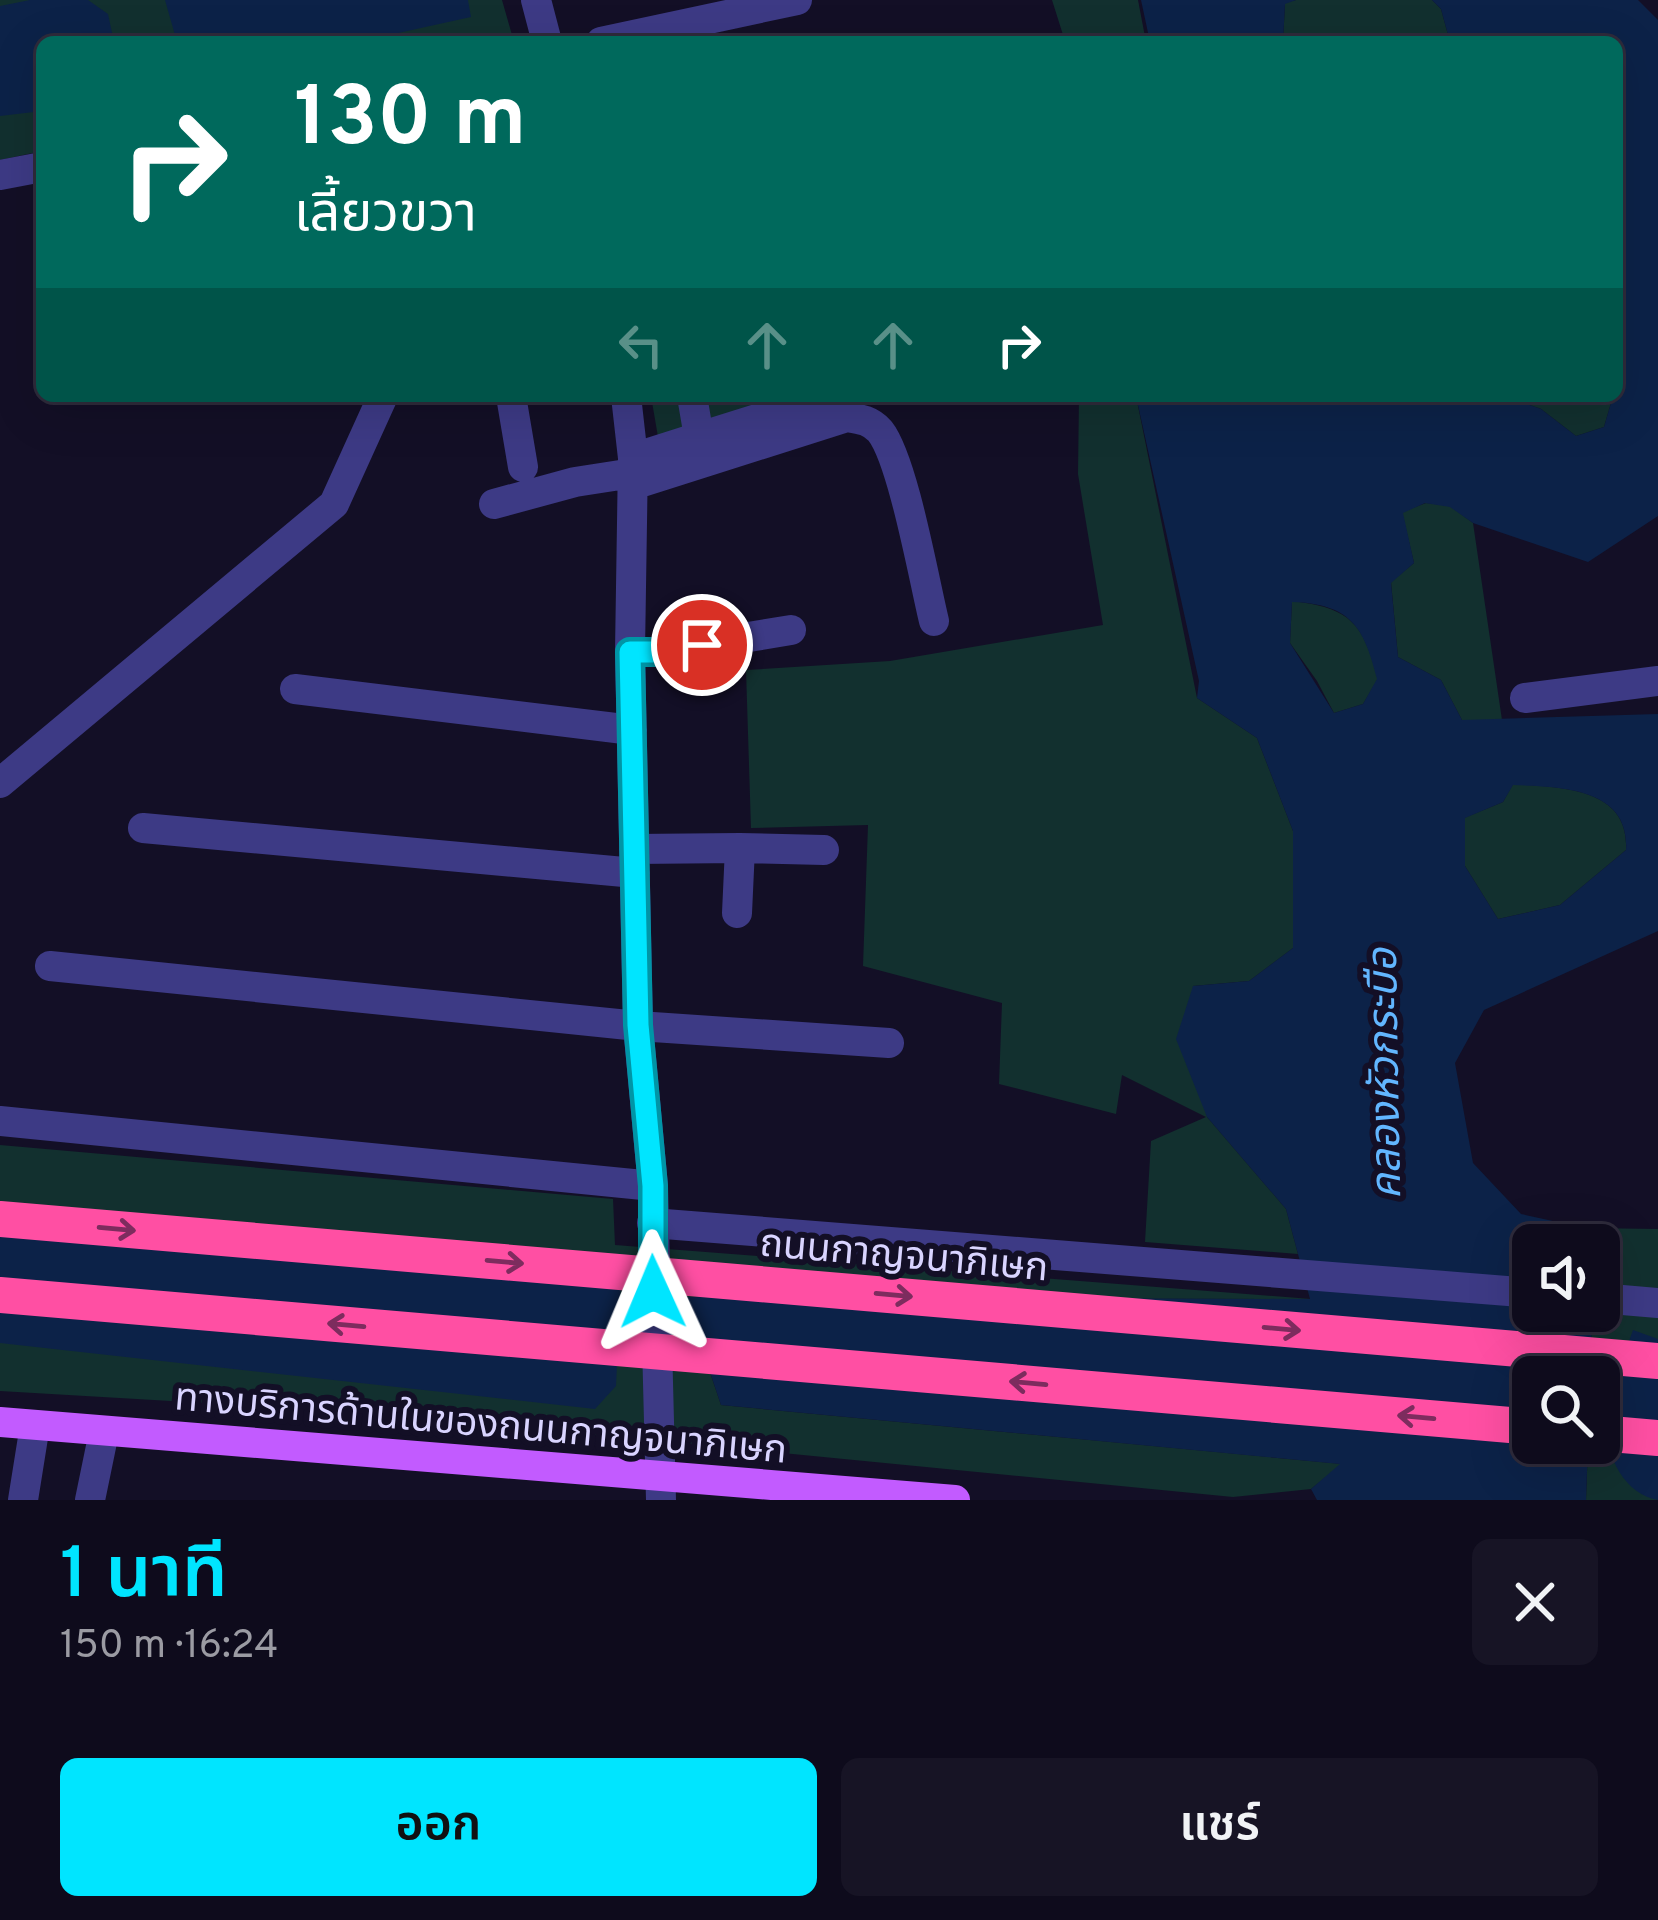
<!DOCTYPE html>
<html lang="th">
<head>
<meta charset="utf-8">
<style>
  :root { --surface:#0e0b1c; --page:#171425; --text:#f1f3f6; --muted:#9b9ba3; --line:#2e2b3b; --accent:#00e5ff }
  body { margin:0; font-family:Overpass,"Noto Sans Thai",sans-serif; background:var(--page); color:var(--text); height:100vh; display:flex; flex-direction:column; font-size:45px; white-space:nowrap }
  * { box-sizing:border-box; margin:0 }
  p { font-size:39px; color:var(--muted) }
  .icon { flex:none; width:66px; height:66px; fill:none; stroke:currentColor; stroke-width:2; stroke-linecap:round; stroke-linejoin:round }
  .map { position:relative; height:1500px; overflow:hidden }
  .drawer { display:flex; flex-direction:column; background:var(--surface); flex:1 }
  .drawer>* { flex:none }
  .hud { position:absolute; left:36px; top:36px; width:1587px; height:366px; border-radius:18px; box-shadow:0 12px 48px #0002,0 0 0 3px var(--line); background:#00695c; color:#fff; overflow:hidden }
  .fabs { position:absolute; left:1512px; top:1224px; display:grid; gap:24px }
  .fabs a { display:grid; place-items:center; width:108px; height:108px; border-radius:18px; background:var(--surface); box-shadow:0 12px 48px #0002,0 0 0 3px var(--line); font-size:60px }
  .pin { position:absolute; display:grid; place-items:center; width:102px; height:102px; color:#fff; margin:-51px; border:6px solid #fff; border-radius:50%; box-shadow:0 3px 12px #0007 }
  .me { position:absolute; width:132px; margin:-66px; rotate:359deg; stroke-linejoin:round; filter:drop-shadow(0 0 9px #0008) }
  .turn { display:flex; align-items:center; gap:42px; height:252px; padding:0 60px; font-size:54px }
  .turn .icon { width:156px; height:156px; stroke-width:2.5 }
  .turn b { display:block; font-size:84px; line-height:102px }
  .lanes { display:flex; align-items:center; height:114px; padding:0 60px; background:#0003; justify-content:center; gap:60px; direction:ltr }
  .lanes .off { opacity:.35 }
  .round { display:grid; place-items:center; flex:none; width:126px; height:126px; border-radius:18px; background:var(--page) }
  .headline { display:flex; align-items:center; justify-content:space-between; height:204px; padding:0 60px }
  h1 { font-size:72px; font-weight:600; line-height:90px; color:var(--accent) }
  .action { display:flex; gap:24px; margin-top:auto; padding:24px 60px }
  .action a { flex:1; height:138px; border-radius:18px; background:var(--accent); color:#111; font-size:48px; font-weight:600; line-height:138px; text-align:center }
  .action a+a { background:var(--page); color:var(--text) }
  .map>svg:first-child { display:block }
</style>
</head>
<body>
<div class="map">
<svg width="1658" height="1500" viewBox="0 0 1658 1500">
  <rect width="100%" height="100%" fill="#130f26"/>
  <!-- green -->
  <path fill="#12302f" d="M0 0H502L514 42H42V151L0 160Z
    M1052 0H1138L1146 42H1058L1064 38Z
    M1296 0H1432L1441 9 1450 42H1283L1285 3Z
    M651 396H884L663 466Z
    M1079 396H1136L1197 698 1257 738 1293 831V948L1249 981 1193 986 1207 1117 1286 1209 1298 1254 1145 1242 1151 1141 1206 1117 1122 1075 1116 1114 999 1084 1002 1003 863 966 868 825 751 828 746 670 890 661 1103 625 1078 474Z
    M1504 396H1613L1604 427 1576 436 1541 409Z
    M1426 503 1450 506 1473 523 1502 720H1462L1441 680 1398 657 1391 582 1414 563 1402 512Z
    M1292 601C1351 608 1363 623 1378 679L1363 704 1334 713 1317 681 1290 643Z
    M1513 784C1559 787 1630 787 1626 850L1560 905 1498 919 1465 866 1464 818 1503 802Z
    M0 1145 613 1199 615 1245 1311 1299 685 1298 721 1405 1342 1464 1311 1489 1233 1497 361 1412 0 1391Z
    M1585 1228 1658 1229V1500H1586L1588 1443H1599V1377H1590L1592 1311H1599V1245H1589Z"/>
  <!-- water -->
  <path fill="#0c2248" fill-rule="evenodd" d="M30 0H88L108 14 114 42H42V111L0 116V6Z
    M165 0H468L471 17 380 37 378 42H177Z
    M1141 0H1296L1285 4 1283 42H1150Z
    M1432 0H1638L1658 20V516L1588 562 1473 523 1450 507 1425 503 1403 513 1414 563 1391 583 1398 657 1441 680 1462 720 1658 714V931L1484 1010 1455 1063 1473 1163 1521 1214 1585 1228 1589 1245H1533V1311H1592L1590 1377H1533V1443H1588L1586 1500H1317L1311 1489 1340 1464 721 1405 685 1297 1310 1299 1286 1209 1207 1117 1176 1039 1193 986 1249 981 1293 948V831L1257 738 1197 698 1199 681 1136 396H1504L1541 409 1576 436 1604 427 1613 396H1617V42H1450L1441 9ZM1292 602C1350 604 1364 626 1377 679L1363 704 1334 713 1290 643ZM1513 785C1559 787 1630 787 1626 850L1560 905 1498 919 1465 866V818L1503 802Z
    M0 1206 622 1259 616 1386 595 1409 0 1343Z
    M1633 1330 1658 1339V1500C1621 1494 1601 1447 1607 1411 1611 1384 1624 1356 1633 1330Z"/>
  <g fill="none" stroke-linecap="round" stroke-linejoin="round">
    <!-- minor -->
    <path stroke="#3d3a85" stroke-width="30" d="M536 0 547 42
      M601 42 797 0
      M0 175 42 167
      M511 396 523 467
      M626 396 633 458 630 652 638 1026 653 1186 661 1500
      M699 437 831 396
      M633 458 699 437 692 396
      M633 485 847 417C860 419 870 420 880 431 903 460 924 580 934 621
      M494 504 575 482 633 473
      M630 652H657L791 630
      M295 689 632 730
      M1525 698 1658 681
      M0 783 334 504 383 396
      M143 828 635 873
      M740 848 824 850
      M634 849 740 848 737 913
      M50 966 638 1026 889 1043
      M0 1121 653 1186
      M652 1223 1533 1293
      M1599 1298 1658 1303
      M23 1500 35 1425
      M90 1500 104 1432"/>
    <!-- major -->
    <path stroke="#c25bff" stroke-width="30" d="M0 1422 955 1500"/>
    <!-- highway -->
    <path stroke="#ff4fa3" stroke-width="36" d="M1599 1433 1658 1438"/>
    <!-- highway-bridge -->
    <path stroke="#ff4fa3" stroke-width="36" d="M0 1219 1658 1361
      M0 1295 1533 1427"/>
  </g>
  <!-- one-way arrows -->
  <defs><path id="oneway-shaft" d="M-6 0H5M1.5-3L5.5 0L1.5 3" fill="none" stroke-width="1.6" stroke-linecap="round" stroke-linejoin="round" transform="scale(3)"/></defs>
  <g stroke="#7d2c5e">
    <use href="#oneway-shaft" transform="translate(117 1229) rotate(5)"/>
    <use href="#oneway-shaft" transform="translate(505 1262) rotate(5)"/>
    <use href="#oneway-shaft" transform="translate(894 1295) rotate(5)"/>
    <use href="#oneway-shaft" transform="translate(346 1325) rotate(-175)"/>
    <use href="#oneway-shaft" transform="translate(1282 1329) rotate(5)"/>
    <use href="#oneway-shaft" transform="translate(1028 1383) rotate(-175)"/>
    <use href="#oneway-shaft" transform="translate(1416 1417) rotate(-175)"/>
  </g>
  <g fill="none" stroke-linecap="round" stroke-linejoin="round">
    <defs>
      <path id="route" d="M653 1292V1186L638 1025 630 652H657L702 645"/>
    </defs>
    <!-- route casing -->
    <use href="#route" stroke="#0095a6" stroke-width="30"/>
    <!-- route -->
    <use href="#route" stroke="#00e5ff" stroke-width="21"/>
  </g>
  <g text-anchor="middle" stroke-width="12" stroke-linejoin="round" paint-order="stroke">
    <!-- street labels -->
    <g font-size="39" fill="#d9d4ff" stroke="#130f26">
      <text transform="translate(904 1254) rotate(5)" y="14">ถนนกาญจนาภิเษก</text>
      <text transform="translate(481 1422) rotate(5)" y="14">ทางบริการด้านในของถนนกาญจนาภิเษก</text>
    </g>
    <!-- water labels -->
    <g font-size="42" font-style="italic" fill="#62b6ff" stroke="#130f26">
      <text transform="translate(1383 1074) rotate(-91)" y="15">คลองหัวกระบือ</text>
    </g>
  </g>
</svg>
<div class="fabs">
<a><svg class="icon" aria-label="sound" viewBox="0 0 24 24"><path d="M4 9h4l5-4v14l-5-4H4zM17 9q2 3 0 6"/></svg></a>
<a><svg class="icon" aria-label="search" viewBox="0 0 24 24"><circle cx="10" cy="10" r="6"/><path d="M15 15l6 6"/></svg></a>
</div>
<div class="pin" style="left:702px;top:645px;background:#d93025"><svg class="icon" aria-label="arrive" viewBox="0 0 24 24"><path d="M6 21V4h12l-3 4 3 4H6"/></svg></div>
<svg class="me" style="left:653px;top:1292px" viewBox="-20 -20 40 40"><path d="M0-17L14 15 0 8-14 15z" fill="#00e5ff" stroke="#fff" stroke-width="4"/></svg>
<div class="hud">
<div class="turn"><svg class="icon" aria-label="right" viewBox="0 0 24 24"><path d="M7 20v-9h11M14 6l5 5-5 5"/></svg><div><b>130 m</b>เลี้ยวขวา</div></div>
<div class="lanes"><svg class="icon off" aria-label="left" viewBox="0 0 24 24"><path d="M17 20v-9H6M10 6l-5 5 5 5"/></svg><svg class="icon off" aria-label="ahead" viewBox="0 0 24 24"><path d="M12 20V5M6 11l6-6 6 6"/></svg><svg class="icon off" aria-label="ahead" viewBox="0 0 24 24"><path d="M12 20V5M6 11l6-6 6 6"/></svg><svg class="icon" aria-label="right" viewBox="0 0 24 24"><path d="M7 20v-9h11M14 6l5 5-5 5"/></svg></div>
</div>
</div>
<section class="drawer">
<div class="headline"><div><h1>1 นาที</h1><p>150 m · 16:24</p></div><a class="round"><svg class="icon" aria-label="close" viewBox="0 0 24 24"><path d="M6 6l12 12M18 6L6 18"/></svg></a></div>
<div class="action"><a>ออก</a><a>แชร์</a></div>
</section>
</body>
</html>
